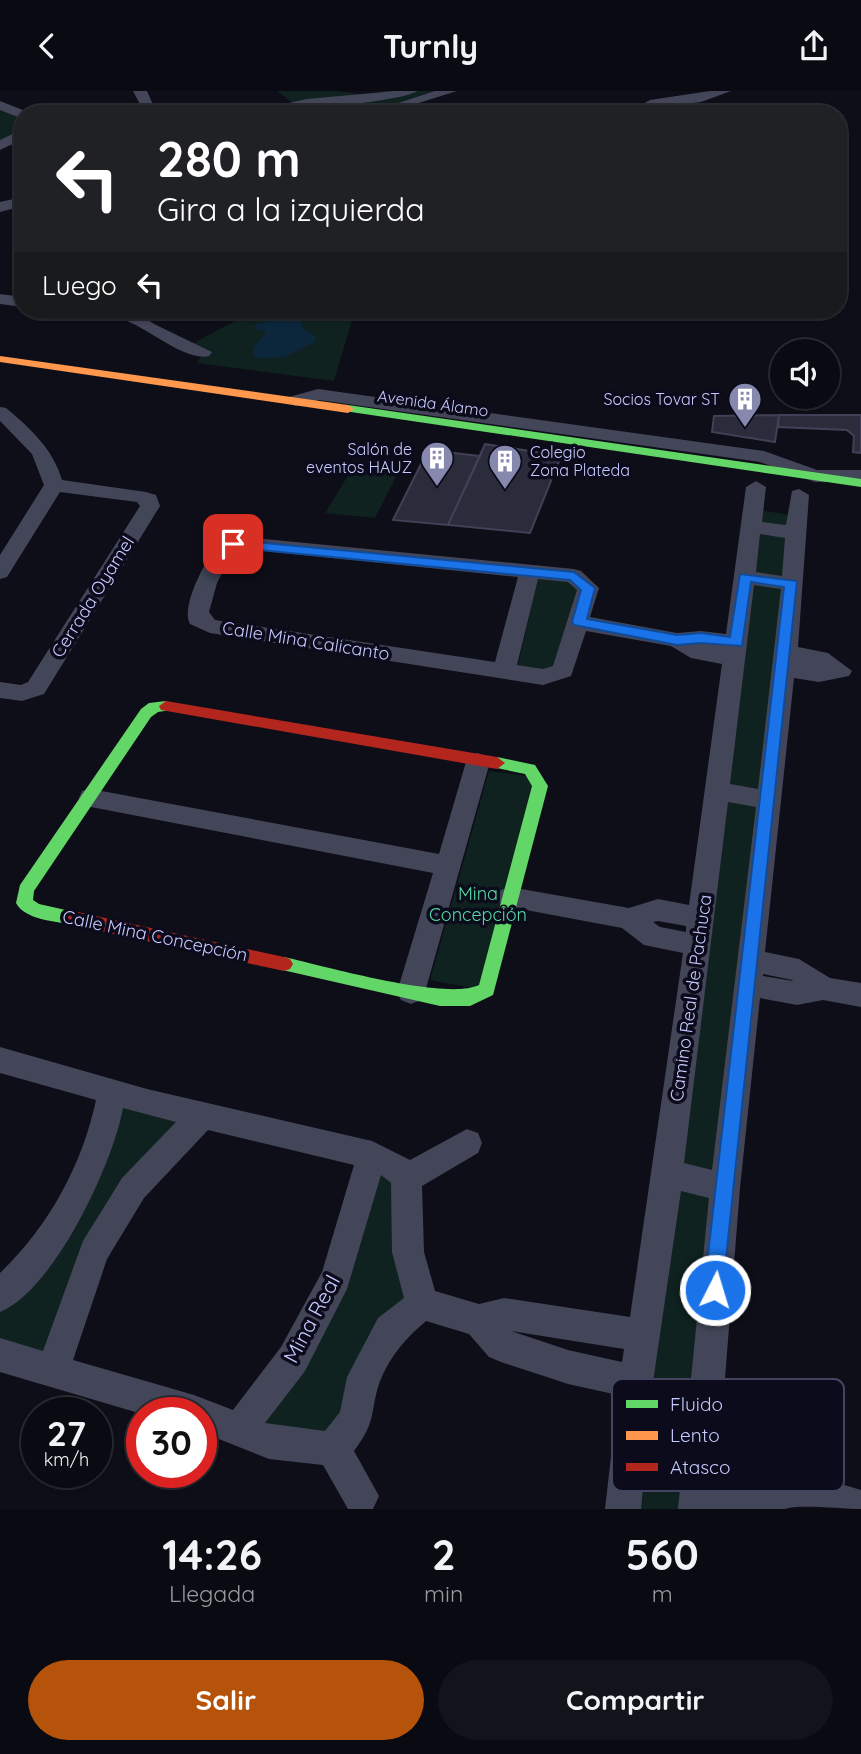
<!DOCTYPE html>
<html lang="es">
<head>
<meta charset="utf-8">
<style>
  :root { --surface:#0a0a12; --page:#13131b; --text:#f1f3f6; --muted:#999a9f; --line:#2a2b32; --accent:#b45309 }
  body { margin:0; font-family:Quicksand,sans-serif; background:var(--page); color:var(--text); height:100vh; display:flex; flex-direction:column; font-size:26px; white-space:nowrap }
  * { box-sizing:border-box; margin:0 }
  p { font-size:23px; color:var(--muted) }
  .icon { flex:none; width:38px; height:38px; fill:none; stroke:currentColor; stroke-width:2; stroke-linecap:round; stroke-linejoin:round }
  .map { position:relative; height:1418px; overflow:hidden }
  .drawer { display:flex; flex-direction:column; background:var(--surface); flex:1 }
  .drawer>* { flex:none }
  .top-card { position:absolute; left:14px; top:14px; width:833px; height:214px; border-radius:28px; box-shadow:0 2px 5px #0004,0 0 0 2px var(--line); background:#202124; color:#fff; overflow:hidden }
  .tools { position:absolute; left:770px; top:248px; display:grid; gap:14px }
  .tools a { display:grid; place-items:center; width:70px; height:70px; border-radius:50%; background:var(--surface); box-shadow:0 2px 5px #0004,0 0 0 2px var(--line); font-size:35px }
  .speed { position:absolute; left:21px; top:1306px; display:flex; gap:14px; font-size:35px; font-weight:700; text-align:center }
  .speed>* { display:grid; place-content:center; width:91px; height:91px; border-radius:50%; background:var(--surface); box-shadow:0 2px 5px #0004,0 0 0 2px var(--line); line-height:1 }
  .speed small { font-size:18px; font-weight:400 }
  .speed .limit { border:10px solid #d22; background:#fff; color:#111 }
  .pin { position:absolute; display:grid; place-items:center; width:60px; height:60px; color:#fff; margin:-30px; border-radius:14px; box-shadow:0 4px 10px #0006 }
  .me { position:absolute; width:77px; margin:-38px; rotate:5deg; stroke-linejoin:round; filter:drop-shadow(0 0 5px #0008) }
  .turn { display:flex; align-items:center; gap:24px; height:147px; padding:0 28px; font-size:32px }
  .turn .icon { width:91px; height:91px; stroke-width:2.5 }
  .turn b { display:block; font-size:49px; line-height:60px }
  .then { display:flex; align-items:center; height:66px; padding:0 28px; background:#0003; gap:14px; font-size:26px }
  .eta { display:flex; justify-content:space-evenly; align-items:center; height:119px; text-align:center }
  .eta b { font-size:42px; font-weight:700; line-height:49px }
  .button { display:flex; gap:14px; margin-top:auto; padding:14px 28px }
  .button a { flex:1; height:80px; border-radius:42px; background:var(--accent); color:#fff; font-size:28px; font-weight:700; line-height:80px; text-align:center }
  .button a+a { background:var(--page); color:var(--text) }
  header { display:flex; justify-content:space-between; align-items:center; height:91px; padding:0 28px; background:var(--surface); font-size:32px; font-weight:700 }
  .map>svg:first-child { display:block }
</style>
</head>
<body>
<header><svg class="icon" aria-label="back" viewBox="0 0 24 24"><path d="M15 5l-7 7 7 7"/></svg>Turnly<svg class="icon" aria-label="share" viewBox="0 0 24 24"><path d="M12 15V3M7 8l5-5 5 5M5 13v7h14v-7"/></svg></header>
<div class="map">
<svg width="861" height="1418" viewBox="0 0 861 1418">
  <rect width="100%" height="100%" fill="#0e0e18"/>
  <!-- green -->
  <path fill="#0f221f" d="M277 0H337L377 5 382 0H450L391 16 330 23H247L294 13Z
    M0 14 23 24V59L6 53 0 55Z
    M256 219H355L334 290 197 272 203 261 188 255Z
    M354 375 398 382 375 427 325 422Z
    M753 418 797 425 696 1418H623Z
    M538 486 581 492 559 581 518 574Z
    M489 680 534 686 478 898 430 889Z
    M112 1001 204 1022 133 1097 53 1279 0 1264V1205L65 1126Z
    M374 1068 390 1075 415 1207 333 1358 239 1339 293 1268Z"/>
  <!-- water -->
  <path fill="#0c273b" d="M284 221 299 224 303 237 316 246 315 251 285 266 257 267 253 265V256L267 241 256 238 254 234 270 230Z"/>
  <!-- building -->
  <path fill="#2b2c3b" stroke="#414056" stroke-width="2" d="M779 324H861V362L853 361 854 345 847 339 778 336Z
    M779 324 775 351 712 341 714 325Z
    M485 353 561 365 530 442 448 434Z
    M428 359 480 365 448 434 393 429Z"/>
  <g fill="none" stroke-linecap="round" stroke-linejoin="round">
    <!-- street -->
    <path fill="#434659" fill-rule="evenodd" d="M133 0H147L157 23H145Z
      M395 0H417C404 11 265 23 240 23L307 8Z
      M435 0H457L393 20 386 16Z
      M710 0H731L701 11 650 17 643 13 650 9Z
      M0 10 28 21 29 23H23V28L0 19Z
      M23 38V48L0 59V49Z
      M23 106V115L0 121V111Z
      M0 203 23 206V216L0 213Z
      M72 219H133L154 233 212 261 209 265C185 271 147 236 124 229 109 225 81 231 72 219Z
      M318 298 764 360 817 379H861V391H815L760 371 319 309 295 315 286 310 289 306Z
      M0 316 6 317C30 337 53 358 62 389L146 401 156 404 160 415 44 603 22 610 0 607V591L21 594 28 591 140 415 137 411 60 401 7 486 0 488V464L44 394 32 363 0 330Z
      M756 390 766 396 762 431 786 434 792 400 799 398 809 404 798 556 828 562 852 580 849 585 819 591 794 587 765 861 799 868 830 887 861 892V916L823 909 797 914 760 907 740 1097 721 1338 776 1356 804 1382 861 1399V1418C843 1418 798 1413 785 1418H678L709 1107 681 1100 653 1291 641 1418H605L618 1304 568 1293 501 1271 489 1266 469 1243 426 1230C406 1247 390 1265 380 1290 369 1322 378 1328 354 1360L379 1405 373 1418H348L323 1374 269 1368 201 1341V1321L142 1323 0 1281V1247L43 1260 83 1150 122 1087 176 1031 123 1017C113 1073 54 1199 0 1221V1182C48 1136 82 1075 96 1009L0 982V956L147 998 372 1050 410 1069 467 1038 478 1042 482 1052 478 1062 422 1095 424 1161 435 1200 479 1213 504 1207 630 1226 683 862 644 854 622 837 510 816 501 813 497 806 501 799 510 796 629 817 658 808 689 814 722 573 691 567 671 555 586 540 571 585 543 594 210 542 190 533C180 516 206 469 217 454L245 446 574 478 581 480 599 497 590 526 677 542 701 540 726 543 746 396ZM760 443 785 447 782 485 756 481ZM245 458 518 486 495 571 215 529 209 521 217 492 231 464ZM538 488 568 491 577 499 553 575 543 578 517 574ZM754 494 781 498 758 698 730 693ZM728 711 756 716 712 1079 684 1072ZM658 830 686 835V841L660 836 653 831ZM763 883 792 889 793 890 763 885ZM208 1039 354 1074 322 1181 281 1256 233 1319 194 1304 73 1269 107 1168 144 1107ZM381 1084 391 1092 392 1161 404 1207 378 1227 347 1286 340 1321 325 1340 265 1332 305 1280 347 1198ZM511 1240 624 1258 622 1271 568 1259ZM718 1372 754 1383 762 1390 757 1392 717 1382Z
      M478 662 486 665 490 671 425 901 421 909 411 913 401 909 397 901 433 782 91 716 82 714 79 707 82 700 91 698 439 763 466 671 470 665Z"/>
    <!-- fast -->
    <path fill="#63d668" fill-rule="evenodd" d="M348 314 861 388V396L344 320 342 318Z
      M166 610 173 615 171 619 158 621 151 626 34 800 33 809 39 813 79 822 81 827 79 832 73 834C55 830 25 829 16 812L20 794 141 618 149 612Z
      M497 666 535 674 548 695 493 904 470 915H440L278 878 275 873 278 868 284 866C325 875 446 910 479 894L532 695 525 683 492 676 489 672 492 668Z"/>
    <!-- slow -->
    <path fill="#ff974d" fill-rule="evenodd" d="M0 265 348 314 354 318 348 322 0 271Z"/>
    <!-- jam -->
    <path fill="#b3261e" fill-rule="evenodd" d="M166 610 497 666 505 672 497 678 161 619 159 615Z
      M73 820 284 866 290 868 293 873 290 878 284 880 73 834 67 832 65 827 67 822Z"/>
  </g>
  <!-- route -->
  <path fill="#1a73e8" stroke="#114b97" stroke-width="2" d="M233 449 574 481 595 497 587 528 677 544 701 542 730 546 740 483 797 490 722 1206 715 1210 707 1206 704 1199 784 496 751 491 742 555 701 552 677 554 574 534 572 531 581 499 570 489 228 456 226 453Z"/>
  <!-- icons -->
  <defs>
    <symbol id="building-pin" viewBox="-11 -11 22 30"><path d="M0 17L-7.5 6A9.5 9.5 0 1 1 7.5 6Z" fill="#8688ae" stroke="#0b0b1b"/><path d="M-4-6H4V6H1V3H-1V6H-4ZM-2.5-4.3h1.7v1.8h-1.7ZM.8-4.3h1.7v1.8H.8ZM-2.5-1h1.7V.8h-1.7ZM.8-1h1.7V.8H.8Z" fill="#fff"/></symbol>
  </defs>
  <g fill-rule="evenodd">
    <use href="#building-pin" x="726" y="289" width="38" height="52"/>
    <use href="#building-pin" x="418" y="348" width="38" height="52"/>
    <use href="#building-pin" x="486" y="351" width="38" height="52"/>
  </g>
  <g text-anchor="middle" stroke-width="7" stroke-linejoin="round" paint-order="stroke">
    <!-- far-poi labels -->
    <g font-size="16" fill="#c7cafe" stroke="#0b0b1b" text-anchor="end">
      <text x="720" y="314">Socios Tovar ST</text>
      <text x="412" y="364">Salón de<tspan x="412" dy="18">eventos HAUZ</tspan></text>
      <text x="530" y="367" text-anchor="start">Colegio<tspan x="530" dy="18">Zona Plateda</tspan></text>
    </g>
    <!-- far-street labels -->
    <g font-size="16" fill="#c7cafe" stroke="#0b0b1b">
      <text transform="translate(433 312) rotate(8)" y="6">Avenida Álamo</text>
    </g>
    <!-- street labels -->
    <g font-size="18" fill="#c7cafe" stroke="#0b0b1b">
      <text transform="translate(93 506) rotate(-58)" y="6">Cerrada Oyamel</text>
      <text transform="translate(306 550) rotate(9)" y="6">Calle Mina Calicanto</text>
      <text transform="translate(155 845) rotate(12)" y="6">Calle Mina Concepción</text>
      <text transform="translate(691 907) rotate(-82)" y="6">Camino Real de Pachuca</text>
    </g>
    <!-- park labels -->
    <g font-size="18" fill="#56daa2" stroke="#0b0b1b">
      <text x="478" y="809">Mina<tspan x="478" dy="21">Concepción</tspan></text>
    </g>
    <!-- near-street labels -->
    <g font-size="21" fill="#c7cafe" stroke="#0b0b1b">
      <text transform="translate(312 1228) rotate(-62)" y="7">Mina Real</text>
    </g>
  </g>
  <!-- legend -->
  <rect x="612" y="1288" width="232" height="112" rx="10" fill="#0b0b1b" stroke="#43445f" stroke-width="2"/>
  <rect x="626" y="1309" width="32" height="8" fill="#63d668"/>
  <rect x="626" y="1340" width="32" height="9" fill="#ff974d"/>
  <rect x="626" y="1372" width="32" height="8" fill="#b3261e"/>
  <g font-size="19" fill="#c7cafe">
    <text x="670" y="1320">Fluido</text>
    <text x="670" y="1351">Lento</text>
    <text x="670" y="1383">Atasco</text>
  </g>
</svg>
<div class="tools">
<a><svg class="icon" aria-label="sound" viewBox="0 0 24 24"><path d="M4 9h4l5-4v14l-5-4H4zM17 9q2 3 0 6"/></svg></a>
</div>
<div class="speed"><div>27<small>km/h</small></div><div class="limit">30</div></div>
<div class="pin" style="left:233px;top:453px;background:#d93025"><svg class="icon" aria-label="arrive" viewBox="0 0 24 24"><path d="M6 21V4h12l-3 4 3 4H6"/></svg></div>
<svg class="me" style="left:715px;top:1199px" viewBox="-20 -20 40 40"><circle r="17" fill="#1a73e8" stroke="#fff" stroke-width="3"/><path d="M0-11L8 9 0 5-8 9z" fill="#fff"/></svg>
<div class="top-card">
<div class="turn"><svg class="icon" aria-label="left" viewBox="0 0 24 24"><path d="M17 20v-9H6M10 6l-5 5 5 5"/></svg><div><b>280 m</b>Gira a la izquierda</div></div>
<div class="then">Luego<svg class="icon" aria-label="left" viewBox="0 0 24 24"><path d="M17 20v-9H6M10 6l-5 5 5 5"/></svg></div>
</div>
</div>
<section class="drawer">
<div class="eta">
<div><b>14:26</b><p>Llegada</p></div>
<div><b>2</b><p>min</p></div>
<div><b>560</b><p>m</p></div>
</div>
<div class="button"><a>Salir</a><a>Compartir</a></div>
</section>
</body>
</html>
